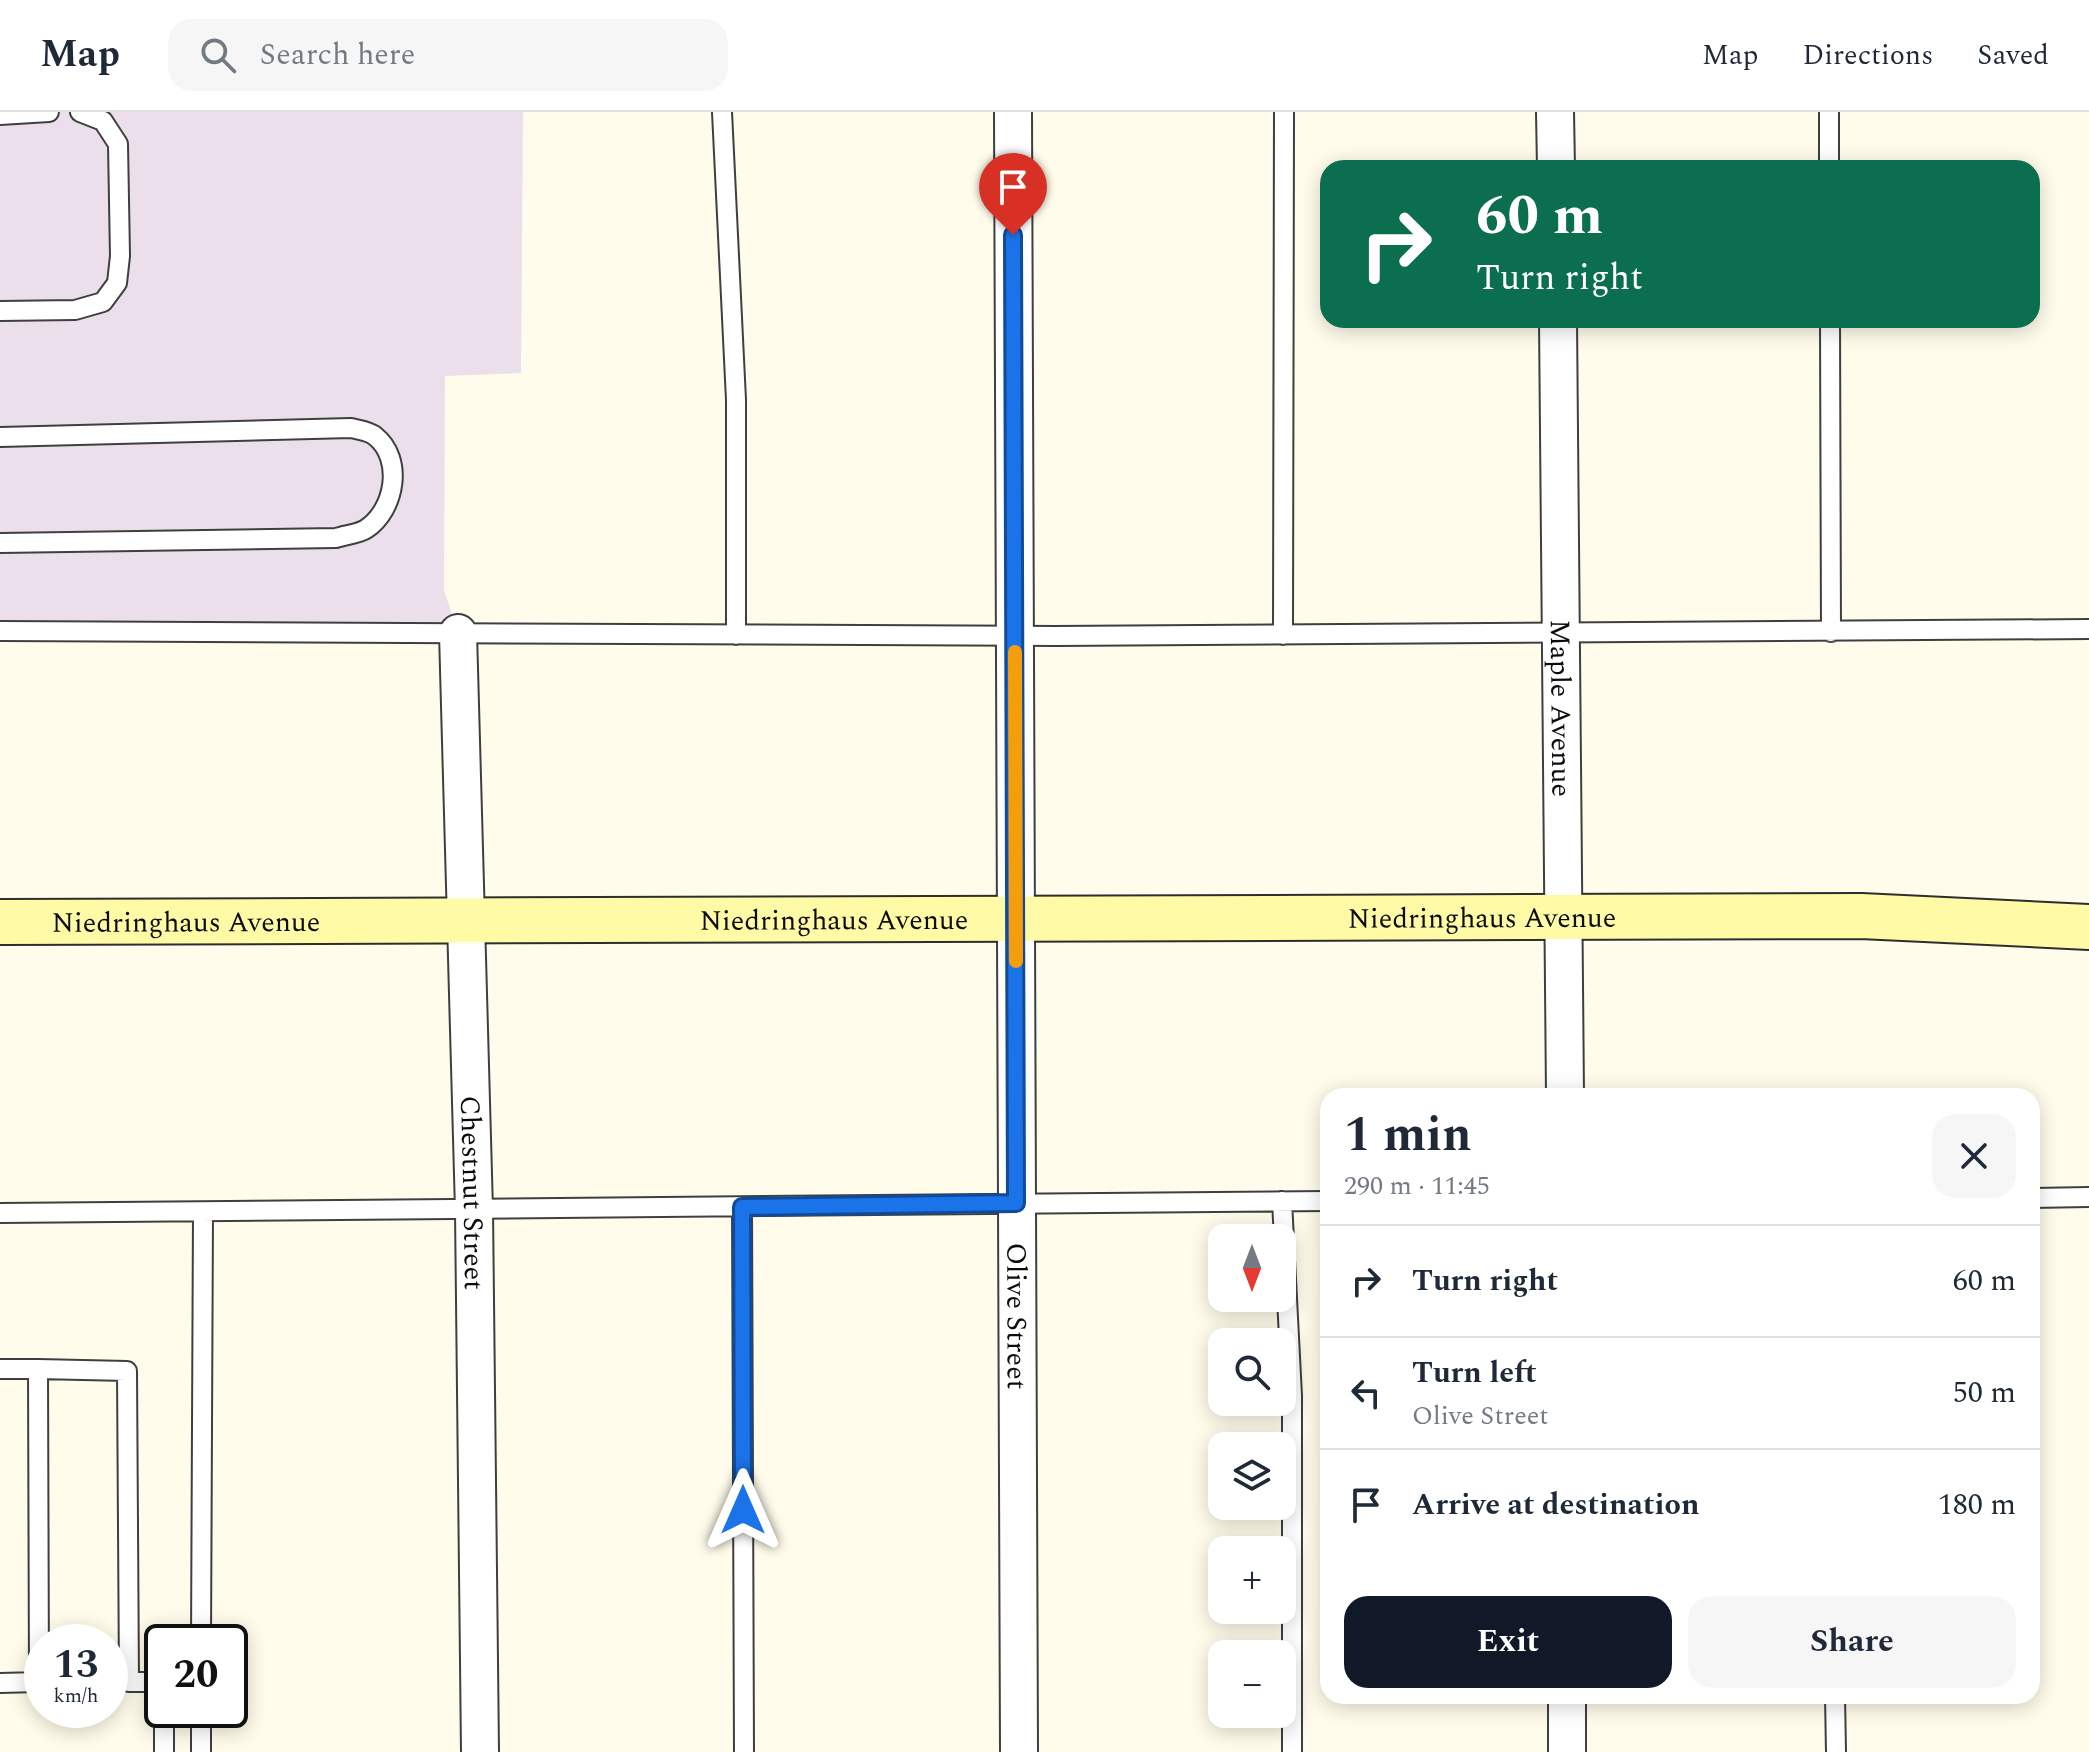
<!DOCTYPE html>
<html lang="en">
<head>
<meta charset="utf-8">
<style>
  :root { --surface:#fff; --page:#f6f6f7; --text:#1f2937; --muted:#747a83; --line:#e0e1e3; --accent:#111827 }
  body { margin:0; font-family:Spectral,serif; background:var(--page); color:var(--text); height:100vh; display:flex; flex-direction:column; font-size:30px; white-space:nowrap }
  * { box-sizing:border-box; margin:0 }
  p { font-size:26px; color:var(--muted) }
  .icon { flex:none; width:44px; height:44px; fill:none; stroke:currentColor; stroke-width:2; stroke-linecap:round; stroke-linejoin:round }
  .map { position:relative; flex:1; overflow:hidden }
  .panel { position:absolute; left:1320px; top:976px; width:720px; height:616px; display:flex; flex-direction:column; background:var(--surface); border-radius:24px; box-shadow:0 4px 20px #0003 }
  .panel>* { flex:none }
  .banner { position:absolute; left:1320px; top:48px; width:720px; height:168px; border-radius:24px; box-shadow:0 4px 20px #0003; background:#0b6e4f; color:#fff; overflow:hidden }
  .needle { width:52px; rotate:180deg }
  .tools { position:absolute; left:1208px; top:1112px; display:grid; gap:16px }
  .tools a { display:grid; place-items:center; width:88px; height:88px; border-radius:16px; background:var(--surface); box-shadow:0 4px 20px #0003; font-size:40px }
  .speed { position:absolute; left:24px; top:1512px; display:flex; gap:16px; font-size:40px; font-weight:700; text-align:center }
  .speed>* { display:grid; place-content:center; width:104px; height:104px; border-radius:50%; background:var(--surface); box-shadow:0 4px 20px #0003; line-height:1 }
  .speed small { font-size:20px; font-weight:400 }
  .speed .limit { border:4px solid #111; border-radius:12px; background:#fff; color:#111 }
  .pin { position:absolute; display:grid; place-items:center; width:68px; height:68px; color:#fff; margin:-82px -34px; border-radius:50% 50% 50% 0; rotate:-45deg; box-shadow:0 0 8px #0007 }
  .pin .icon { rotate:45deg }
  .me { position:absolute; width:88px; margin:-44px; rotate:0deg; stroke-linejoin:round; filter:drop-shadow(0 0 6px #0008) }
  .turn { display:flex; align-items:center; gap:28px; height:168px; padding:0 24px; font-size:36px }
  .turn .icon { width:104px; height:104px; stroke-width:2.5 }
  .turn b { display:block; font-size:56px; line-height:68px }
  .round { display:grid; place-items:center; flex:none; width:84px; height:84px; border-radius:24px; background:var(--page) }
  .overview { display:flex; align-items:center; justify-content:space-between; height:136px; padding:0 24px }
  h1 { font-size:48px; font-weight:700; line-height:60px }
  .primary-button { display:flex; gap:16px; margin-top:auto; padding:16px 24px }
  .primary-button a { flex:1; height:92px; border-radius:24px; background:var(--accent); color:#fff; font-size:32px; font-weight:700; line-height:92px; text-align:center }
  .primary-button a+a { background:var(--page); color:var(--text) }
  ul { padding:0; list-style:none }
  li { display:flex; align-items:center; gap:24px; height:112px; padding:0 24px; border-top:2px solid var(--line) }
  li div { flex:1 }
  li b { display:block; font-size:30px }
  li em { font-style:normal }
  header { display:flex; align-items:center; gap:48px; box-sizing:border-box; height:112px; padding:0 40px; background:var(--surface); border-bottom:2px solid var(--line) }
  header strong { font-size:38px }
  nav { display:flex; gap:44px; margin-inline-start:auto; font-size:28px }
  .search { width:560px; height:72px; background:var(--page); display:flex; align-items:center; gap:20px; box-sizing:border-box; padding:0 28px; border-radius:24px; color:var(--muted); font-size:30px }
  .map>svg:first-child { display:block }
</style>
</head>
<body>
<header>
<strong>Map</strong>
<div class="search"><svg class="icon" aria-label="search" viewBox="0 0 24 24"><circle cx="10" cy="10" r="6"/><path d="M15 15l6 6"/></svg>Search here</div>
<nav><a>Map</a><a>Directions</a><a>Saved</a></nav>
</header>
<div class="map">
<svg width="2089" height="1640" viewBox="0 0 2089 1640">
  <rect width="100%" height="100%" fill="#fffceb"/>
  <!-- industrial -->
  <path fill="#ebdfec" d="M0 0H523L521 261 445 264 444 478 458 521 0 519Z"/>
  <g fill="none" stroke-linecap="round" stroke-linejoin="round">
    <defs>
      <path id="lane" d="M722 0 736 288V523
        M1829 0V56
        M0 3 49 0
        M0 199 75 198 103 190 117 171 120 144 118 32 103 9 80 0
        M1830 208 1831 520
        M0 325 351 316C359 318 369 319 375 324 404 347 395 398 366 417 358 422 345 423 336 426L0 431
        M0 519 1055 524 2089 517
        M1283 523 1284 0
        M2032 1086 2089 1085
        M1282 1089 1292 1284V1640
        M742 1095 744 1640
        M0 1101 1328 1089
        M0 1257H38
        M201 1530 203 1100
        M0 1571 39 1570 38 1257 127 1259 129 1570H162
        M1835 1584 1836 1640
        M164 1598V1640
        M201 1640V1598"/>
      <g id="street">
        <path id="s1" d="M1013 0 1019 1640"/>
        <path d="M1555 0 1556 56"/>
        <path id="s2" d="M1558 208 1565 984"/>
        <path id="s3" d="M458 521 474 1098 480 1640"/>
        <path d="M1567 1584V1640"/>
      </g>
      <g id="secondary">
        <path id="s4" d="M0 810 1861 804 2089 815"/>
      </g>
    </defs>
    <!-- lane casing -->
    <use href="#lane" stroke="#3f3f3f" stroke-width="22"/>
    <!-- street casing -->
    <use href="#street" stroke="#3f3f3f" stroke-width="40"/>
    <!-- secondary casing -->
    <use href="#secondary" stroke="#2e2e2e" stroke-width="48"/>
    <!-- lane -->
    <use href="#lane" stroke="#fff" stroke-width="18"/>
    <!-- street -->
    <use href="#street" stroke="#fff" stroke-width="36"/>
    <!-- secondary -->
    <use href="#secondary" stroke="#fffaa6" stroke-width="44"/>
  </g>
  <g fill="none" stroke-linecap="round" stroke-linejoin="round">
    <defs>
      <path id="route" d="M743 1398 742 1095 1016 1091 1013 123"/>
    </defs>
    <!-- route casing -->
    <use href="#route" stroke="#114b97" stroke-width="20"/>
    <!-- route -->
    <use href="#route" stroke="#1a73e8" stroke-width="14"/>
    <!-- slow -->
    <path stroke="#f59e0b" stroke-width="14" d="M1015 540 1016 849"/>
  </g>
  <g text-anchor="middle" stroke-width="8" stroke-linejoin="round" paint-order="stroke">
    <!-- street labels -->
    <g font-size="28" fill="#0c0c0c" stroke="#fff">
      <text dy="10" stroke="none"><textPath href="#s2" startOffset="388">Maple Avenue</textPath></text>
      <text dy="10" stroke="none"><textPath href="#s4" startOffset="1482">Niedringhaus Avenue</textPath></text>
      <text dy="10" stroke="none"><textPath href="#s4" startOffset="834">Niedringhaus Avenue</textPath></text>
      <text dy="10" stroke="none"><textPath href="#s4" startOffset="186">Niedringhaus Avenue</textPath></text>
      <text dy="10" stroke="none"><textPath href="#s3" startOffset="560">Chestnut Street</textPath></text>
      <text dy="10" stroke="none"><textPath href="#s1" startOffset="1204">Olive Street</textPath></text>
    </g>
  </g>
</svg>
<div class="tools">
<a><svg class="needle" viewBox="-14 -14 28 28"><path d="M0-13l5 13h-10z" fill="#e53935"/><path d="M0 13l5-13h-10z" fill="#747a83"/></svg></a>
<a><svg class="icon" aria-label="search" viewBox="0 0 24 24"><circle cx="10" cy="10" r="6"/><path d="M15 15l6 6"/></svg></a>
<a><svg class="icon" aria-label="layers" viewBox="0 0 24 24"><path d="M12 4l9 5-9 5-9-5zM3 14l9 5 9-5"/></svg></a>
<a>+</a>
<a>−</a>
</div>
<div class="speed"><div>13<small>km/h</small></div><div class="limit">20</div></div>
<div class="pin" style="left:1013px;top:123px;background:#d93025"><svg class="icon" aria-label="arrive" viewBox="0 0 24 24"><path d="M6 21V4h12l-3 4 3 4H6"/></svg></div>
<svg class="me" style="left:743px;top:1398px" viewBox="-20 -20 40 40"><path d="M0-17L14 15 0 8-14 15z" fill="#1a73e8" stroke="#fff" stroke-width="4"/></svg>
<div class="banner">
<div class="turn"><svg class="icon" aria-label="right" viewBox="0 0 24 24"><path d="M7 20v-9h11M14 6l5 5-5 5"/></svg><div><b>60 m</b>Turn right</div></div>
</div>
<section class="panel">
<div class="overview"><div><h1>1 min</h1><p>290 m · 11:45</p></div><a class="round"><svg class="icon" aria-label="close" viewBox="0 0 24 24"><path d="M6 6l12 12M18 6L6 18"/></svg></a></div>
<ul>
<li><svg class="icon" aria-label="right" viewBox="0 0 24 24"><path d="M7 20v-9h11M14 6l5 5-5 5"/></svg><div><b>Turn right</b></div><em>60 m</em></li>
<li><svg class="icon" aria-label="left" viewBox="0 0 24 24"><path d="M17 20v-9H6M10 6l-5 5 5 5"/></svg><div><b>Turn left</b><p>Olive Street</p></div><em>50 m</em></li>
<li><svg class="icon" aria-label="arrive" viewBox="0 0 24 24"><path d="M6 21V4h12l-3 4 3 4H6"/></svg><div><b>Arrive at destination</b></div><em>180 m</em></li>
</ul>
<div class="primary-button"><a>Exit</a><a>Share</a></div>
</section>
</div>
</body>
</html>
